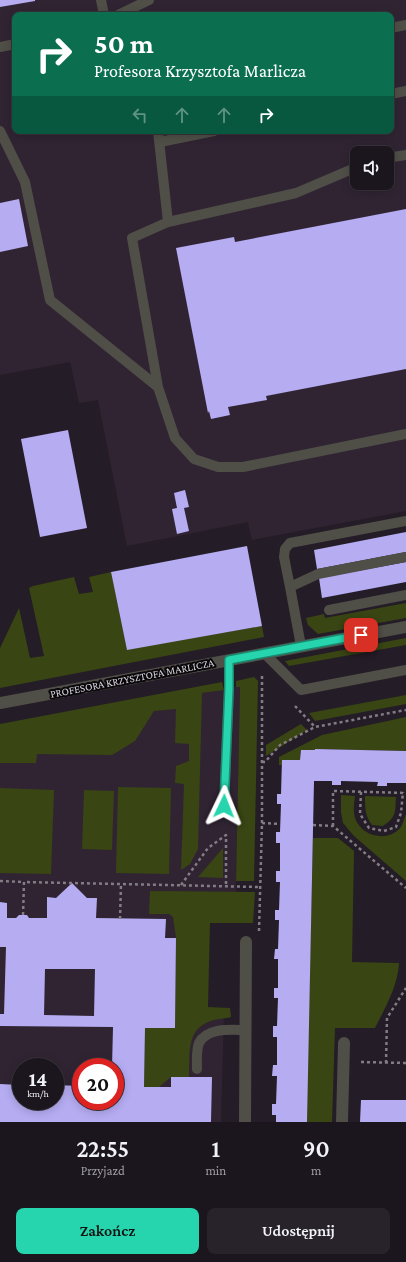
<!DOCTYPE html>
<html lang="pl">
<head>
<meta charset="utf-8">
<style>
  :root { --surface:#1b151d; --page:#28222a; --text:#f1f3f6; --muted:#a09fa4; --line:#39343b; --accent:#26d5ae }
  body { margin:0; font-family:"Crimson Pro",serif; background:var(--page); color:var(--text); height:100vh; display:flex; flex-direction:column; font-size:15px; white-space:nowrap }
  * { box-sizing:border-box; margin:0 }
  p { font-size:13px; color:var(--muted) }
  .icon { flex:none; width:22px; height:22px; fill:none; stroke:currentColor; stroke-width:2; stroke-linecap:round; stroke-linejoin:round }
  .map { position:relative; height:1122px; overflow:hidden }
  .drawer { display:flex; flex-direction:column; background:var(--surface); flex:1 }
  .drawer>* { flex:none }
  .top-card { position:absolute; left:12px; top:12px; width:382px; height:122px; border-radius:8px; box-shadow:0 2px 10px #0003,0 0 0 1px var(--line); background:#0b6e4f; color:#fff; overflow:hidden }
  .tools { position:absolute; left:350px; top:146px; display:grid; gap:8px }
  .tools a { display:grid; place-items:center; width:44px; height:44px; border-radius:8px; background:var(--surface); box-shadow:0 2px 10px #0003,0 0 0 1px var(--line); font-size:20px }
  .speed { position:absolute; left:12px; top:1058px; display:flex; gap:8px; font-size:20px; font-weight:700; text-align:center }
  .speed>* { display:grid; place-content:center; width:52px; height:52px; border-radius:50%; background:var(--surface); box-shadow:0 2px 10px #0003,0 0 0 1px var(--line); line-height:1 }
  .speed small { font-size:10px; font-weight:400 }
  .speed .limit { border:6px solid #d22; background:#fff; color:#111 }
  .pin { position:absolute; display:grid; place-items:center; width:34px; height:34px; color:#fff; margin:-17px; border-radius:8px; box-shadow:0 2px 6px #0006 }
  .me { position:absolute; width:44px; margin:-22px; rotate:2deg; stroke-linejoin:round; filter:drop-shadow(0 0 3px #0008) }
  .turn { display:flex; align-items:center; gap:14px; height:84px; padding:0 16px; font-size:18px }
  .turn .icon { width:52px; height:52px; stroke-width:2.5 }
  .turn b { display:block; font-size:28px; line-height:34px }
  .lanes { display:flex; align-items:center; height:38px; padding:0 16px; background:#0003; justify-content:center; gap:20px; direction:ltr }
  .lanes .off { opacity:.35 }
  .eta { display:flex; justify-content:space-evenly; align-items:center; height:68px; text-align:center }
  .eta b { font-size:24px; font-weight:600; line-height:28px }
  .cta { display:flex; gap:8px; margin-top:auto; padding:8px 16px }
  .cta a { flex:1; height:46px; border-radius:8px; background:var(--accent); color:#111; font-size:16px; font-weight:600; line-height:46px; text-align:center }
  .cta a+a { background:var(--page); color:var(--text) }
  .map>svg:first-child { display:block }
</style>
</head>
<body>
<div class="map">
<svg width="406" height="1122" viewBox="0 0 406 1122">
  <rect width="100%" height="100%" fill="#241c27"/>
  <!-- built -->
  <path fill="#302433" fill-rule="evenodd" d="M0 0H406V511L252 540 248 522 127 546 98 400 79 403 70 362 0 375ZM15 15H391V131H15ZM357 153H387V183H357Z
    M240 686 236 886 235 917 204 916 202 1010 224 1011 221 1122H0V744L202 693ZM21 1067H55V1101H21ZM81 1067H115V1101H81Z"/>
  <!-- green -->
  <path fill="#394513" d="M111 572 127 649 262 626 264 637 0 688V648L19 608 30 658 44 656 29 588 33 586 74 577 79 594 93 592 89 577Z
    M406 603V618L318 634 308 625 306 618 324 614 325 618Z
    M406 638V645L289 666 285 661Z
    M254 677 258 681 254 881H236L240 687H236V681Z
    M222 682 224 690 202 693 198 849 190 864 181 870 184 784 175 783 176 766 189 761V744L175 743 176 709 154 711 135 741 112 755 37 754 36 763H0V724Z
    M406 695V704L315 721 309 713Z
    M406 717V751L315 749V750H301L300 760H282V765H279V757L322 735Z
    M301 724 307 730 266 756V745Z
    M118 787 171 788 169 874 116 873Z
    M0 788 54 790 51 874 0 873Z
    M84 790 114 791 112 850 82 849Z
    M341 795 355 796C354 803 353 811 355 818 361 836 387 843 400 828 403 825 404 818 406 814V881L354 836 343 823 341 812Z
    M365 796 396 797C395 812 397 817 383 826L372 825C365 816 365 808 365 796Z
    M313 838H338L354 851 352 962 399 963C398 986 385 1008 375 1028H335L332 1122H306Z
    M223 848V878L198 877Z
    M150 891 255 892 253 923H210L208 1007 230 1008 231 1017C223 1019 213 1019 206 1023 186 1032 190 1058 189 1077H171L159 1087H144L145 1028H175L176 938 173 917 169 914H149Z"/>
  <!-- building -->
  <path fill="#b5acf2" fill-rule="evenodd" d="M0 0H35V1L0 7Z
    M19 199 28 246 0 252V203Z
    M406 209V369L266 396 267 400 228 407 230 415 211 419 209 411 208 413 176 248 234 237 235 242Z
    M68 430 87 528 40 537 21 439Z
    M185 490 189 507 184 508 189 531 177 534 172 509 177 508 174 493Z
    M406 532V552L317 569 314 550Z
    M247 546 262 626 127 650 111 572Z
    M406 562V582L322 598 319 578Z
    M315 749 406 751V783H387V786H377L378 782 341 781V785H332V781H314L307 1122H276V1115H272V1104H276L277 1076H272L273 1065H277V1037H273V1026H277L278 998H274V988H278V959H274L275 949H278L279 920H275V910H279L280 882H276V871H280V843H276V832H280L281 804H277V794H281L282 760H300L301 750H315Z
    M72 883 87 898H97L96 918 166 919 165 938H176L175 1028H145L144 1087H171V1077H212L211 1122H0V1084L21 1085V1101H55V1085L81 1086V1101H115V1067H112L113 1027 0 1026V1014H4L6 947H0V902L7 903V918H16L19 915H27L29 918H47V897L56 898ZM45 969H95L94 1016 44 1015Z
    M361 1100H406V1122H360Z"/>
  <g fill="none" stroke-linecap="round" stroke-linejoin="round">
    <!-- path -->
    <path stroke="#837c85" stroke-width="2.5" stroke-dasharray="3 3" stroke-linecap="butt" d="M295 706 315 727 406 710
      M262 762H265L280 745 315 727
      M361 792 360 814 369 828 384 831 396 827 401 813 403 792
      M262 823 280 824
      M313 825 333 826 406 888
      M333 826V791L406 793
      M0 881 24 882
      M181 885 208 848 226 835V886
      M23 915 24 882 260 887
      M120 919 121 884
      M259 931 262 823V674
      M361 1062 406 1063
      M386 1063 387 1018 406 988"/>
    <!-- service -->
    <path stroke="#4f4e47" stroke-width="10" d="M101 0 104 15
      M118 15 149 0
      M391 28 406 25
      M0 47 15 44
      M391 94 406 91
      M0 131 25 182 50 300 158 387 175 438 194 459 218 467H243L406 434
      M160 142 214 131
      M387 158 406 155
      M168 222 296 193 357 167
      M158 387 132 238 168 222 158 131
      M290 587 284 557 285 549 290 543 406 521
      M329 610 406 595
      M301 646 290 587 318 574 406 557
      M264 653 301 690 406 670
      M224 806 229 688V660
      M197 1069C197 1061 196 1051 199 1043 207 1027 231 1030 246 1030"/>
    <!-- minor -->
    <path stroke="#4f4e47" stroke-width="12" d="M0 703 406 627
      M245 1122 246 942
      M342 1122 344 1043"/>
  </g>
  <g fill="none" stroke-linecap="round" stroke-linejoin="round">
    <defs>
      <path id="route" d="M224 806 229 688V660L361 635"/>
    </defs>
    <!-- route casing -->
    <use href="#route" stroke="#198a71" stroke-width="10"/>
    <!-- route -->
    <use href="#route" stroke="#26d5ae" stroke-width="7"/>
  </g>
  <g text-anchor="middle" stroke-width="4" stroke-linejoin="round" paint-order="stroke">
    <!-- street labels -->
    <g font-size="11" fill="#dbd6dd" stroke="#0b080c">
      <text transform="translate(132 678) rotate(-11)" y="4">PROFESORA KRZYSZTOFA MARLICZA</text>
    </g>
  </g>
</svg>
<div class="tools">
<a><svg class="icon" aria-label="sound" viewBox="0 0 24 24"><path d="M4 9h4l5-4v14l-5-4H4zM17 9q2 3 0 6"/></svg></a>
</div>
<div class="speed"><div>14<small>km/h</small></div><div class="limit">20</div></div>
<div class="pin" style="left:361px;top:635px;background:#d93025"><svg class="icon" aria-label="arrive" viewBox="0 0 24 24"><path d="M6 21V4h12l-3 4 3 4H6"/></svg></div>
<svg class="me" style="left:224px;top:806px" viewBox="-20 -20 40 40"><path d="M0-17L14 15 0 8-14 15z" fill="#26d5ae" stroke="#fff" stroke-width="4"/></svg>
<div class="top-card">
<div class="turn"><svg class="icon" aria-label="right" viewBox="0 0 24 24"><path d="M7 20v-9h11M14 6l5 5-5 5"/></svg><div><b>50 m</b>Profesora Krzysztofa Marlicza</div></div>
<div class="lanes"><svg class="icon off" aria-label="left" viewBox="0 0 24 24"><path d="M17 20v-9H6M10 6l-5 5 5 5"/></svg><svg class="icon off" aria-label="ahead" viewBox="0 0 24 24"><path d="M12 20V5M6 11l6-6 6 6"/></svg><svg class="icon off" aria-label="ahead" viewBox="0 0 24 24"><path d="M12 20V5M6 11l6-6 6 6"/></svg><svg class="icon" aria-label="right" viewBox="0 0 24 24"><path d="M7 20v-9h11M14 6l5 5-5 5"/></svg></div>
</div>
</div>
<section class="drawer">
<div class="eta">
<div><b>22:55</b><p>Przyjazd</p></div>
<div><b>1</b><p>min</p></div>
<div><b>90</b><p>m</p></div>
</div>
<div class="cta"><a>Zakończ</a><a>Udostępnij</a></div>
</section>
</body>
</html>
